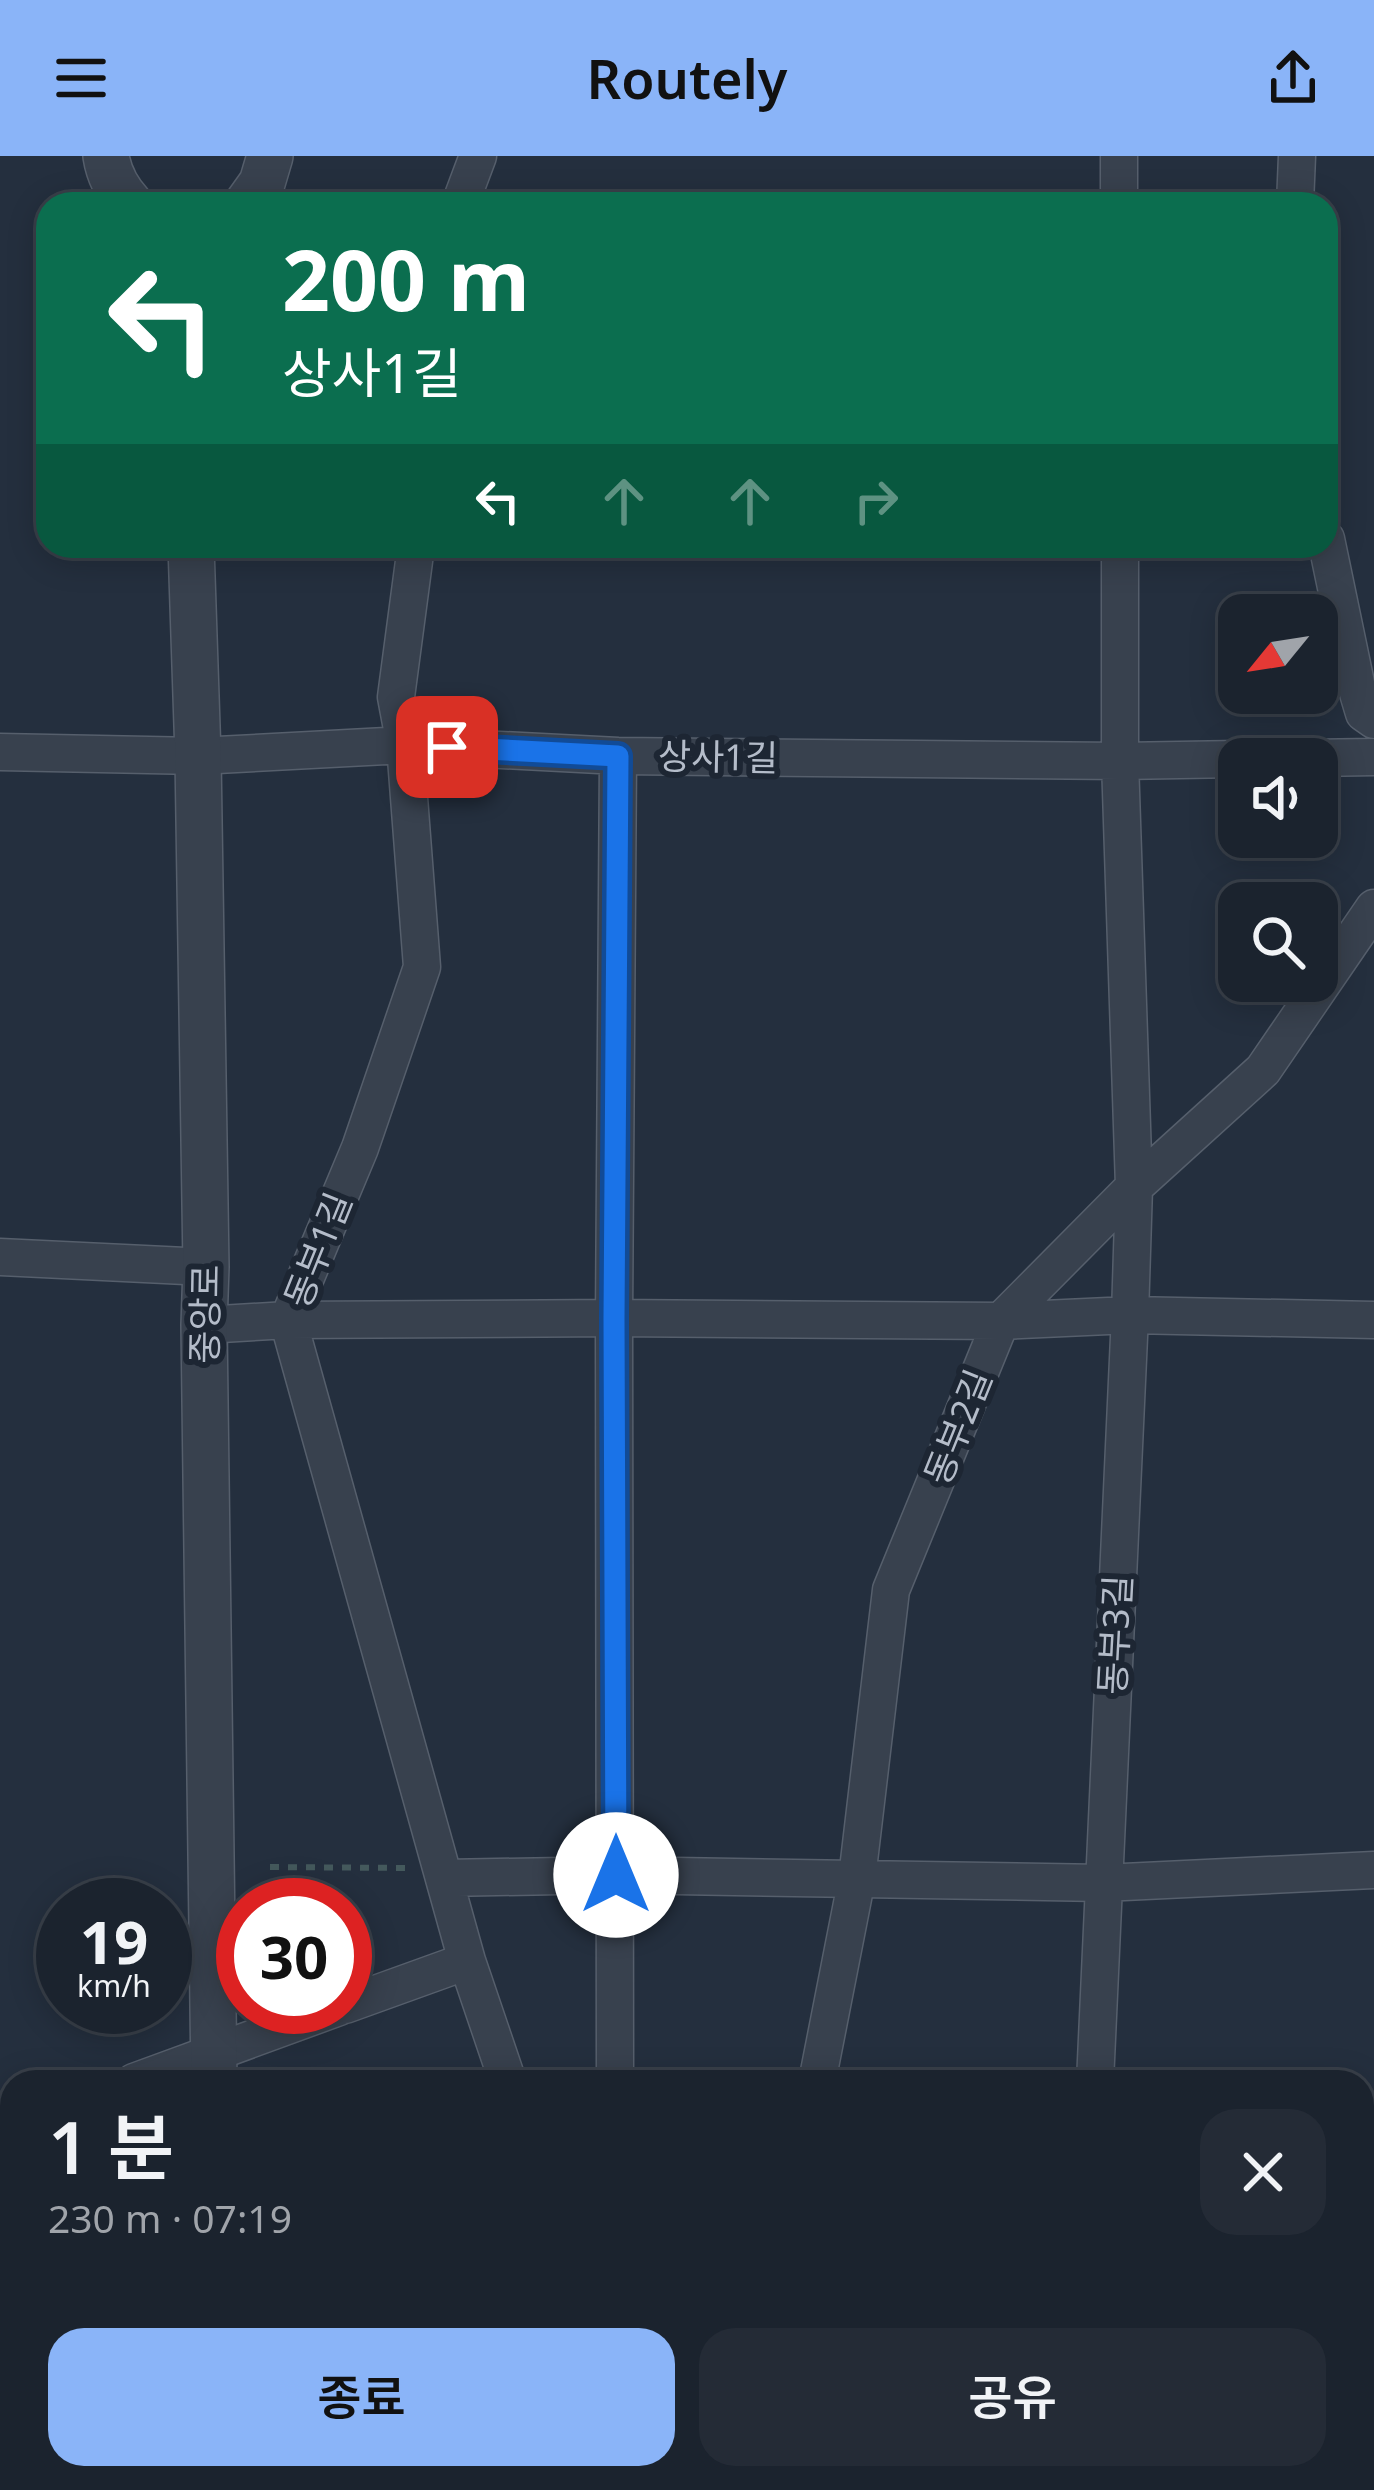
<!DOCTYPE html>
<html lang="ko">
<head>
<meta charset="utf-8">
<style>
  :root { --surface:#1b232e; --page:#242b36; --text:#f1f3f6; --muted:#a0a4aa; --line:#39404a; --accent:#8ab4f8 }
  body { margin:0; font-family:"Noto Sans","Noto Sans KR",sans-serif; background:var(--page); color:var(--text); height:100vh; display:flex; flex-direction:column; font-size:45px; white-space:nowrap }
  * { box-sizing:border-box; margin:0 }
  p { font-size:39px; color:var(--muted) }
  .icon { flex:none; width:66px; height:66px; fill:none; stroke:currentColor; stroke-width:2; stroke-linecap:round; stroke-linejoin:round }
  .map { position:relative; flex:1; overflow:hidden }
  .details { position:absolute; left:0px; top:1914px; width:1374px; height:420px; display:flex; flex-direction:column; background:var(--surface); border-radius:36px 36px 0 0; box-shadow:0 6px 30px #0003,0 0 0 3px var(--line) }
  .details>* { flex:none }
  .banner { position:absolute; left:36px; top:36px; width:1302px; height:366px; border-radius:36px; box-shadow:0 6px 30px #0003,0 0 0 3px var(--line); background:#0b6e4f; color:#fff; overflow:hidden }
  .needle { width:78px; rotate:240deg }
  .fabs { position:absolute; left:1218px; top:438px; display:grid; gap:24px }
  .fabs a { display:grid; place-items:center; width:120px; height:120px; border-radius:24px; background:var(--surface); box-shadow:0 6px 30px #0003,0 0 0 3px var(--line); font-size:60px }
  .speed { position:absolute; left:36px; top:1722px; display:flex; gap:24px; font-size:60px; font-weight:700; text-align:center }
  .speed>* { display:grid; place-content:center; width:156px; height:156px; border-radius:50%; background:var(--surface); box-shadow:0 6px 30px #0003,0 0 0 3px var(--line); line-height:1 }
  .speed small { font-size:30px; font-weight:400 }
  .speed .limit { border:18px solid #d22; background:#fff; color:#111 }
  .pin { position:absolute; display:grid; place-items:center; width:102px; height:102px; color:#fff; margin:-51px; border-radius:24px; box-shadow:0 6px 18px #0006 }
  .me { position:absolute; width:132px; margin:-66px; rotate:0deg; stroke-linejoin:round; filter:drop-shadow(0 0 9px #0008) }
  .turn { display:flex; align-items:center; gap:42px; height:252px; padding:0 48px; font-size:54px }
  .turn .icon { width:156px; height:156px; stroke-width:2.5 }
  .turn b { display:block; font-size:84px; line-height:102px }
  .lanes { display:flex; align-items:center; height:114px; padding:0 48px; background:#0003; justify-content:center; gap:60px; direction:ltr }
  .lanes .off { opacity:.35 }
  .round { display:grid; place-items:center; flex:none; width:126px; height:126px; border-radius:36px; background:var(--page) }
  .summary { display:flex; align-items:center; justify-content:space-between; height:204px; padding:0 48px }
  h1 { font-size:72px; font-weight:600; line-height:90px }
  .cta { display:flex; gap:24px; margin-top:auto; padding:24px 48px }
  .cta a { flex:1; height:138px; border-radius:36px; background:var(--accent); color:#111; font-size:48px; font-weight:600; line-height:138px; text-align:center }
  .cta a+a { background:var(--page); color:var(--text) }
  header { display:flex; justify-content:space-between; align-items:center; height:156px; padding:0 48px; background:var(--accent); color:#111; font-size:54px; font-weight:600 }
  .map>svg:first-child { display:block }
</style>
</head>
<body>
<header><svg class="icon" aria-label="menu" viewBox="0 0 24 24"><path d="M4 6h16M4 12h16M4 18h16"/></svg>Routely<svg class="icon" aria-label="share" viewBox="0 0 24 24"><path d="M12 15V3M7 8l5-5 5 5M5 13v7h14v-7"/></svg></header>
<div class="map">
<svg width="1374" height="2334" viewBox="0 0 1374 2334">
  <rect width="100%" height="100%" fill="#242f3e"/>
  <g fill="none" stroke-linecap="round" stroke-linejoin="round">
    <defs>
      <path id="minor" d="M1119 0V48
        M460 48 478 0
        M1295 48 1297 0
        M1326 383 1358 537 1364 557 1374 564
        M416 390 396 541 405 589 422 811 360 992 288 1164 467 1805 508 1926
        M0 596 198 600 405 589 618 600 1120 605 1239 603
        M1246 603 1374 601
        M0 1101 206 1111
        M204 1169 288 1164 614 1162 1001 1165 1130 1159 1374 1164
        M444 1722 616 1719 1103 1727 1374 1714
        M345 1849 467 1805
        M134 1926 339 1851
        M615 1926 614 1162 618 600
        M817 1926 857 1722 891 1434 1001 1165 1134 1031 1263 914 1374 752
        M1095 1926 1130 1159 1134 1031 1120 605V390
        M0 1976 12 1971
        M692 2322 698 2334
        M1277 2322 1279 2334
        M1040 2334 1048 2322"/>
      <path id="tertiary" d="M106 0C109 19 117 34 130 48
        M247 48 262 27 270 0
        M191 390 198 600 206 1111 204 1169 214 1926
        M0 2208 12 2209
        M1362 2305 1374 2306
        M212 2334V2322"/>
    </defs>
    <!-- minor casing -->
    <use href="#minor" stroke="#565f6c" stroke-width="39"/>
    <!-- tertiary casing -->
    <use href="#tertiary" stroke="#565f6c" stroke-width="48"/>
    <!-- path -->
    <path stroke="#44595c" stroke-width="6" stroke-dasharray="9 9" stroke-linecap="butt" d="M270 1711 407 1712"/>
    <!-- minor -->
    <use href="#minor" stroke="#38414e" stroke-width="36"/>
    <!-- tertiary -->
    <use href="#tertiary" stroke="#38414e" stroke-width="45"/>
  </g>
  <g fill="none" stroke-linecap="round" stroke-linejoin="round">
    <defs>
      <path id="route" d="M447 591 618 600 614 1162 616 1719"/>
    </defs>
    <!-- route casing -->
    <use href="#route" stroke="#114b97" stroke-width="30"/>
    <!-- route -->
    <use href="#route" stroke="#1a73e8" stroke-width="21"/>
  </g>
  <g text-anchor="middle" stroke-width="12" stroke-linejoin="round" paint-order="stroke">
    <!-- street labels -->
    <g font-size="36" fill="#b4bcc9" stroke="#1d2633">
      <text transform="translate(718 601) rotate(1)" y="13">상사1길</text>
      <text transform="translate(318 1094) rotate(-68)" y="13">동부1길</text>
      <text transform="translate(205 1158) rotate(-89)" y="13">중앙로</text>
      <text transform="translate(958 1271) rotate(-68)" y="13">동부2길</text>
      <text transform="translate(1115 1479) rotate(-87)" y="13">동부3길</text>
    </g>
  </g>
</svg>
<div class="fabs">
<a><svg class="needle" viewBox="-14 -14 28 28"><path d="M0-13l5 13h-10z" fill="#e53935"/><path d="M0 13l5-13h-10z" fill="#a0a4aa"/></svg></a>
<a><svg class="icon" aria-label="sound" viewBox="0 0 24 24"><path d="M4 9h4l5-4v14l-5-4H4zM17 9q2 3 0 6"/></svg></a>
<a><svg class="icon" aria-label="search" viewBox="0 0 24 24"><circle cx="10" cy="10" r="6"/><path d="M15 15l6 6"/></svg></a>
</div>
<div class="speed"><div>19<small>km/h</small></div><div class="limit">30</div></div>
<div class="pin" style="left:447px;top:591px;background:#d93025"><svg class="icon" aria-label="arrive" viewBox="0 0 24 24"><path d="M6 21V4h12l-3 4 3 4H6"/></svg></div>
<svg class="me" style="left:616px;top:1719px" viewBox="-20 -20 40 40"><circle r="19" fill="#fff"/><path d="M0-13L10 11 0 6-10 11z" fill="#1a73e8"/></svg>
<div class="banner">
<div class="turn"><svg class="icon" aria-label="left" viewBox="0 0 24 24"><path d="M17 20v-9H6M10 6l-5 5 5 5"/></svg><div><b>200 m</b>상사1길</div></div>
<div class="lanes"><svg class="icon" aria-label="left" viewBox="0 0 24 24"><path d="M17 20v-9H6M10 6l-5 5 5 5"/></svg><svg class="icon off" aria-label="ahead" viewBox="0 0 24 24"><path d="M12 20V5M6 11l6-6 6 6"/></svg><svg class="icon off" aria-label="ahead" viewBox="0 0 24 24"><path d="M12 20V5M6 11l6-6 6 6"/></svg><svg class="icon off" aria-label="right" viewBox="0 0 24 24"><path d="M7 20v-9h11M14 6l5 5-5 5"/></svg></div>
</div>
<section class="details">
<div class="summary"><div><h1>1 분</h1><p>230 m · 07:19</p></div><a class="round"><svg class="icon" aria-label="close" viewBox="0 0 24 24"><path d="M6 6l12 12M18 6L6 18"/></svg></a></div>
<div class="cta"><a>종료</a><a>공유</a></div>
</section>
</div>
</body>
</html>
